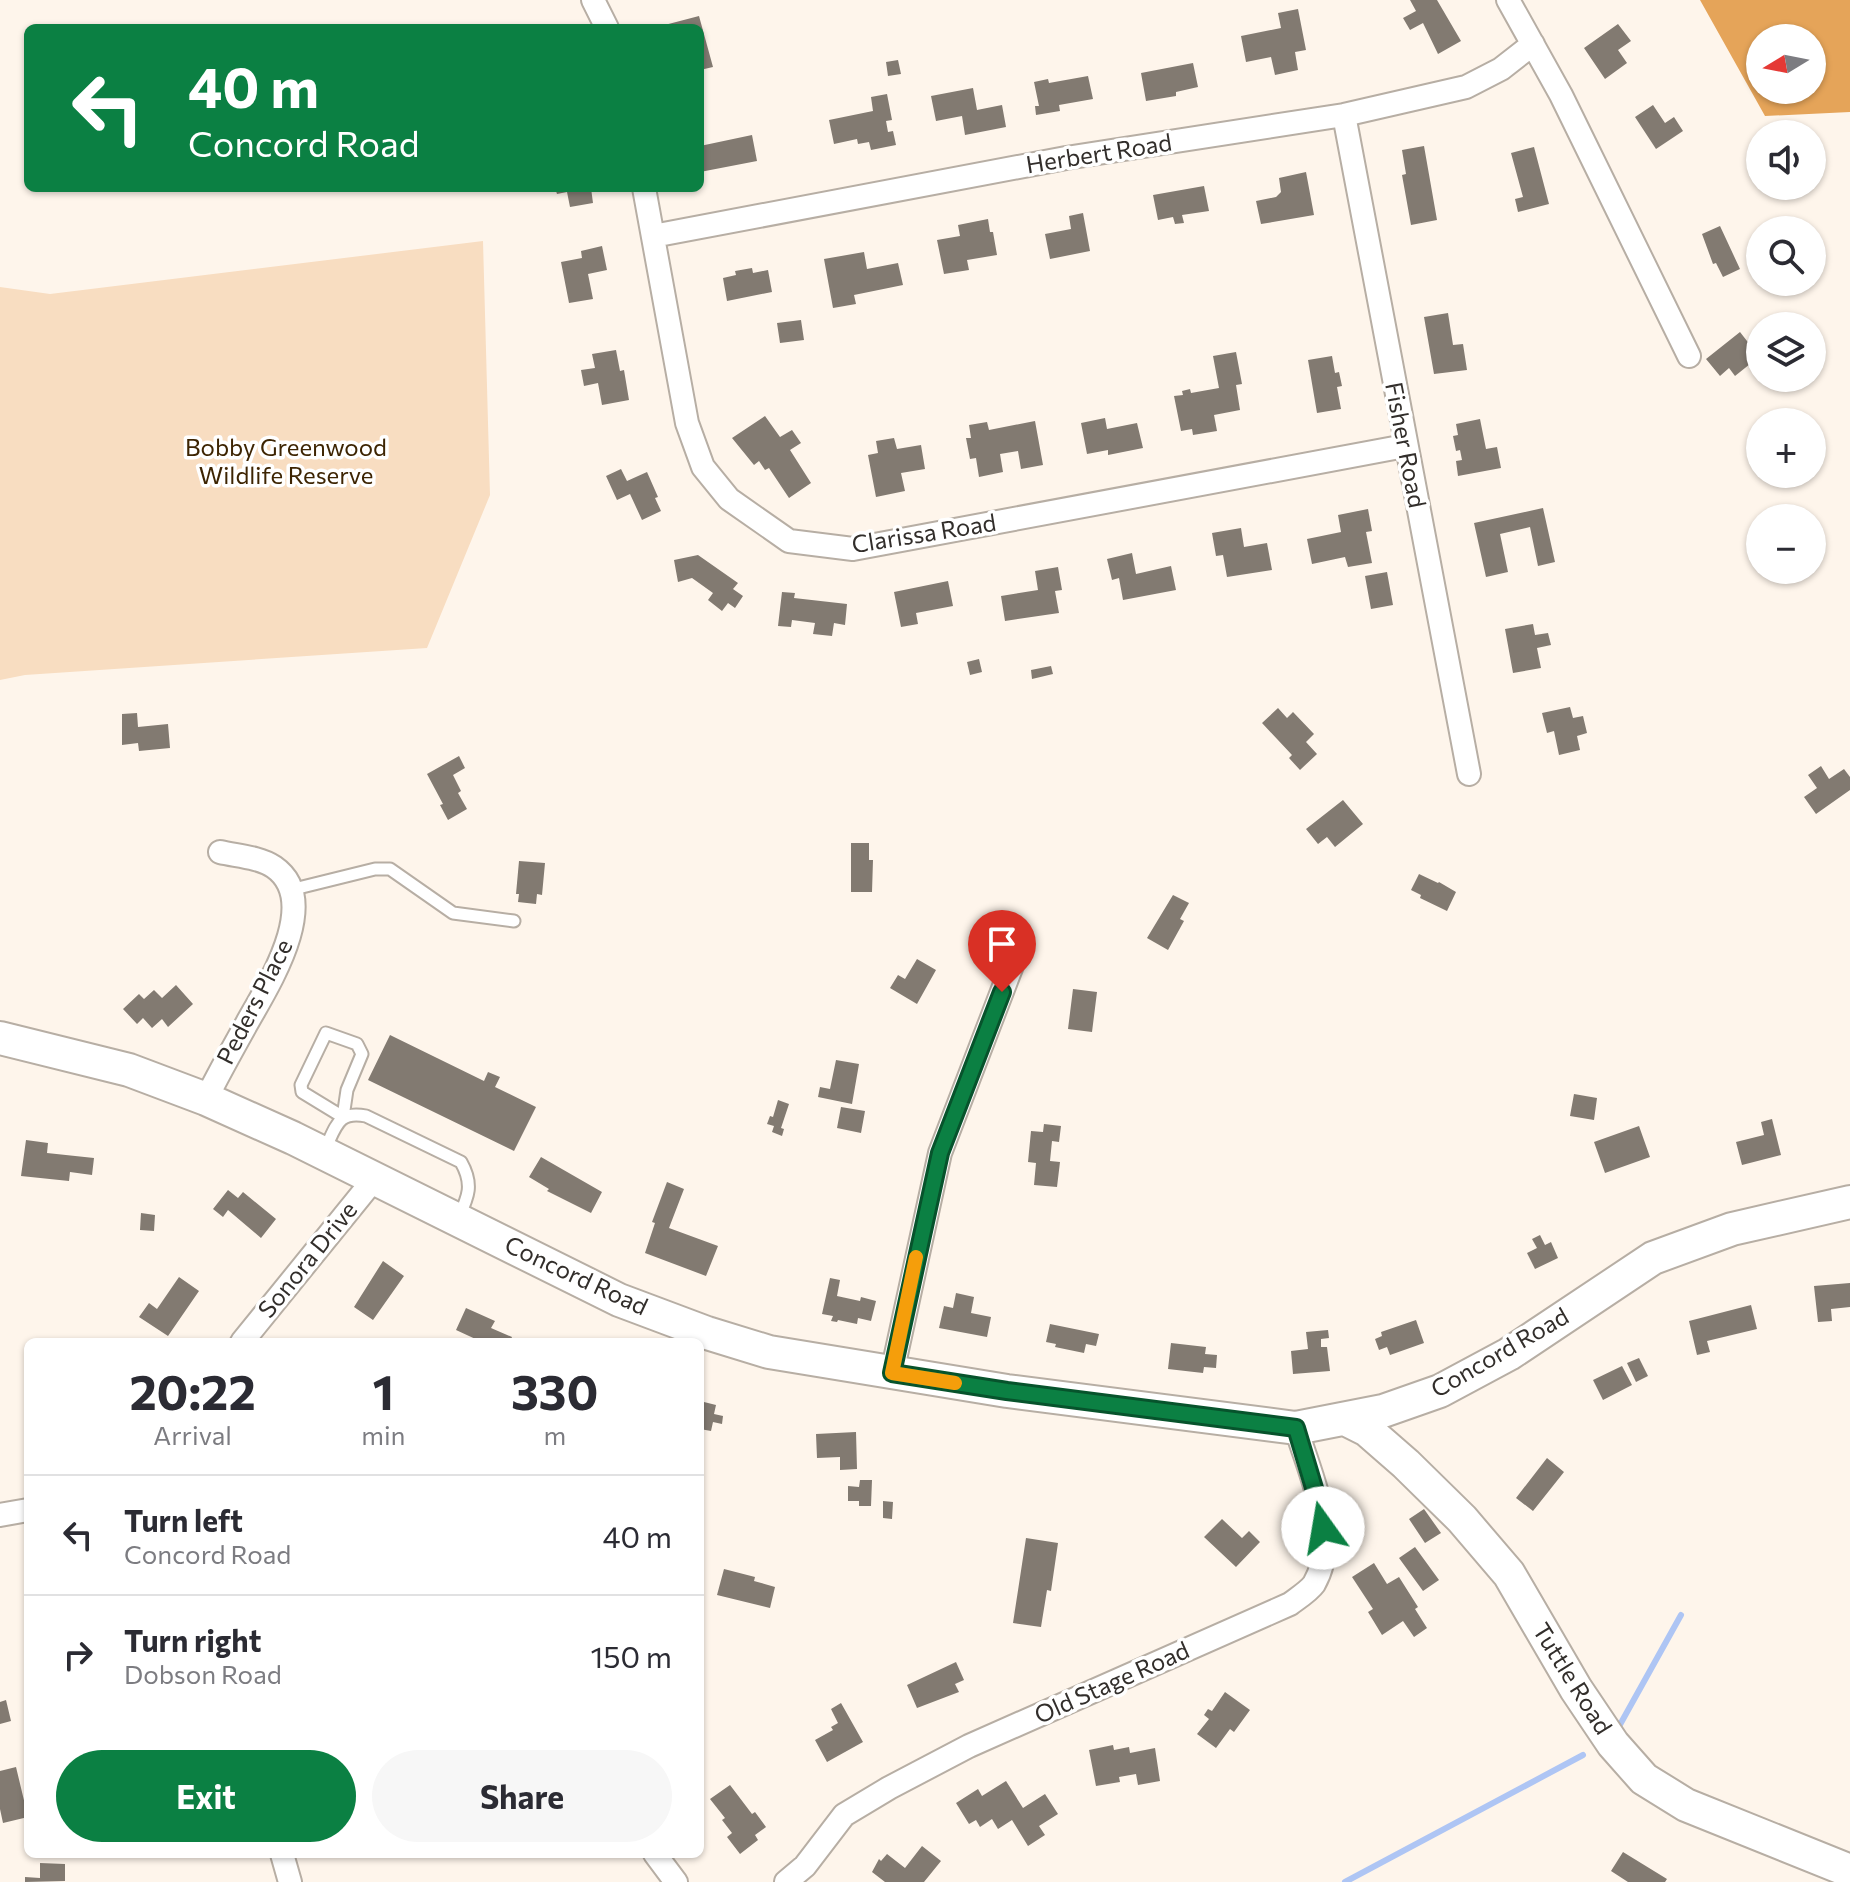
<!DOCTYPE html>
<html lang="en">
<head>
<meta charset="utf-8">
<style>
  :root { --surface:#fff; --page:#f7f7f7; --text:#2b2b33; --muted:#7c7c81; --line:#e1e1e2; --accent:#0b8043 }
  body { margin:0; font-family:Commissioner,sans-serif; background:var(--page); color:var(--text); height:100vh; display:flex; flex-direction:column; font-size:30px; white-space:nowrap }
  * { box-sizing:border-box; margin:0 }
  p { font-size:26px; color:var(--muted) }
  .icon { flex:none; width:44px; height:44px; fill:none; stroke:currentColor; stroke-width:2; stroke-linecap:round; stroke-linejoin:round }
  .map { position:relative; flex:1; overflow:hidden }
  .sheet { position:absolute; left:24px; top:1338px; width:680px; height:520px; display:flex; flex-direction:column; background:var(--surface); border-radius:12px; box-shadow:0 2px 6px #0004 }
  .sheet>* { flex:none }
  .hud { position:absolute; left:24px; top:24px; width:680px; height:168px; border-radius:12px; box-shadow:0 2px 6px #0004; background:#0b8043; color:#fff; overflow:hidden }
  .needle { width:52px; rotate:260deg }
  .controls { position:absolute; left:1746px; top:24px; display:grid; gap:16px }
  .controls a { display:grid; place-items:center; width:80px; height:80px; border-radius:50%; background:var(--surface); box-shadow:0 2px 6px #0004; font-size:40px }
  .pin { position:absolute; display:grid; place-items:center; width:68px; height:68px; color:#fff; margin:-82px -34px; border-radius:50% 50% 50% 0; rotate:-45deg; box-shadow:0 0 8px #0007 }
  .pin .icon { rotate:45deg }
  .me { position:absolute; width:88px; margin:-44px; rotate:347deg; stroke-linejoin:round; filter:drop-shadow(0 0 6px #0008) }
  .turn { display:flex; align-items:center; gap:28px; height:168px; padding:0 32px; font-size:36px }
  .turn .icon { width:104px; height:104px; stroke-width:2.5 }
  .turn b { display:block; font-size:56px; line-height:68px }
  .eta { display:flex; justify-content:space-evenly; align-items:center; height:136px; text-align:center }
  .eta b { font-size:48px; font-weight:700; line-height:56px }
  .primary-button { display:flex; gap:16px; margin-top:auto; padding:16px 32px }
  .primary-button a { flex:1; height:92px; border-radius:48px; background:var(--accent); color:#fff; font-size:32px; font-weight:700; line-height:92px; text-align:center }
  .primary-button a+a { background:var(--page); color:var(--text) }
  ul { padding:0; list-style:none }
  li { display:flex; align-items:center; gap:24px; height:120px; padding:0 32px; border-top:2px solid var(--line) }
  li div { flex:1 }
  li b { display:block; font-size:30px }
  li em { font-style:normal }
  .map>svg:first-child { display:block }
</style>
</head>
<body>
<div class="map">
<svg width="1850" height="1882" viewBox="0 0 1850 1882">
  <rect width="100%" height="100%" fill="#fef5eb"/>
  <!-- green -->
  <path fill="#f8ddc1" d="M483 241 490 495 427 648 25 675 0 680V287L50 294Z"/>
  <!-- forest -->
  <path fill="#e5a459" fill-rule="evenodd" d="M1700 0H1850V112L1765 116ZM1760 38H1812V90H1760Z"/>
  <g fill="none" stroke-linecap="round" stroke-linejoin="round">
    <!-- stream -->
    <path stroke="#aec5f4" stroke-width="6" d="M1617 1730 1681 1615
      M1345 1882 1583 1755"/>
  </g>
  <!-- building -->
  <path fill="#827a71" d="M1410 0H1437L1461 41 1438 54 1423 23 1410 30 1403 18 1416 11Z
    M1298 9 1306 50 1295 52 1298 70 1275 75 1271 57 1246 62 1241 36 1281 28 1278 13Z
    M699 16 713 67 700 70V28L657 27Z
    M1618 24 1631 41 1618 50 1627 63 1605 79 1584 48Z
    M898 60 901 74 888 76 886 62Z
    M1193 63 1198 87 1176 92V96L1146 101 1141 73Z
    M1088 76 1093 99 1059 105 1060 111 1036 115 1035 106H1039L1034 82 1048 79 1049 83Z
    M973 88 977 110 1002 105 1006 127 965 135 962 116 936 121 931 96Z
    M887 94 892 120 886 121 888 132 893 131 896 145 871 150 869 142 858 144 857 139 834 144 829 120 873 111 871 97Z
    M1653 105 1665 123 1674 117 1683 131 1656 149 1635 117Z
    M752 135 757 161 700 172V146Z
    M1424 146 1437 220 1411 225 1402 175 1406 174 1402 150Z
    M1534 147 1549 204 1518 212 1515 199 1523 197 1511 153Z
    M1306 172 1314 215 1261 224 1256 201 1276 197 1281 192 1279 178Z
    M1204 186 1209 211 1182 215 1184 223 1175 224 1173 217 1158 220 1153 195Z
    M555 188H591L593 203 570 207 567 192 557 194Z
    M1083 213 1090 251 1050 259 1045 234 1071 229 1069 216Z
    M988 219 990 232H993L997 255 967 260 969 270 944 274 937 240 960 236 958 225Z
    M1720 226 1740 269 1723 277 1716 263 1713 264 1702 234Z
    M602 246 607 270 588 274 593 299 569 303 561 262 582 258 581 251Z
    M864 252 867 269 898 263 903 285 854 295 856 304 833 308 824 259Z
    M752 268 753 273 768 270 772 292 727 301 723 278 736 275 735 271Z
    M1448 313 1453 345 1463 344 1467 370 1434 374 1424 317Z
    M801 320 804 340 780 343 777 323Z
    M1740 332 1754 350 1749 354 1755 360 1735 376 1729 368 1720 376 1706 359Z
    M616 350 620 371 624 370 629 400 602 405 598 383 584 386 581 370 595 368 592 354Z
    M1236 352 1242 384 1236 385 1240 410 1214 415 1217 431 1193 435 1192 429 1181 431 1174 396 1183 395 1182 391 1190 389 1191 393 1219 388 1213 356Z
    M1332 356 1335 373 1339 372 1342 386 1337 387 1341 409 1317 413 1308 360Z
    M765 416 780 437 792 430 801 443 790 450 811 483 789 498 769 468 765 470 759 461 754 465 732 438Z
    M1105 418 1107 429 1137 423 1143 448 1108 455V450L1087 454 1081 423Z
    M1480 419 1486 449 1497 447 1501 468 1458 476 1456 461 1462 460 1460 450 1456 451 1453 436 1458 435 1456 424Z
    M1035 421 1043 465 1021 469 1018 451 1000 454 1003 472 979 477 976 458 970 459 966 438H971L969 425 987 422 989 430Z
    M894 438 897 449 921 445 925 469 901 473 905 491 876 497 868 455 878 453 876 441Z
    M621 469 627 481 647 472 658 497 655 498 661 511 642 520 630 494 617 500 606 476Z
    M1543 508 1555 562 1538 566 1530 527 1500 534 1508 572 1486 577 1474 523Z
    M1368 509 1372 531 1366 532 1372 563 1348 567 1345 557 1312 564 1307 539 1341 532 1338 515Z
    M1241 528 1244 547 1267 543 1272 570 1227 577 1223 555 1216 556 1212 533Z
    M1132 553 1136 574 1171 566 1176 590 1123 600 1119 578 1112 580 1107 559Z
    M698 555 738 583 733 589 743 596 735 608 728 603 722 611 708 600 713 593 692 578 678 582 674 560Z
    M1058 567 1062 590 1055 591 1059 613 1005 621 1001 596 1038 590 1035 571Z
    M1387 572 1393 605 1371 609 1365 576Z
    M948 581 953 606 916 613 918 624 901 627 894 592Z
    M782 592 795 593 794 598 847 604 845 625 834 623 832 636 813 634 815 623 792 620 791 627 778 626Z
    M1533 624 1535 635 1548 633 1551 645 1537 648 1541 668 1513 673 1505 629Z
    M979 659 982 672 970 675 967 662Z
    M1051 666 1053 674 1032 679 1031 670Z
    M1570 707 1573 718 1583 716 1587 733 1577 736 1580 750 1559 755 1554 731 1547 733 1542 713Z
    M1278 708 1287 718 1293 712 1314 734 1306 742 1317 754 1300 770 1289 758 1292 755 1262 723Z
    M137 713 138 727 168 724 170 748 139 751 138 743 122 745V714Z
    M459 756 465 768 453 775 461 791 458 793 467 809 448 820 440 805 443 804 427 774Z
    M1821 766 1829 779 1844 769 1850 777V790L1816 814 1804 797 1817 788 1808 775Z
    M1343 800 1363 824 1335 847 1327 837 1318 844 1306 829Z
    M851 843H869V860H873L872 892H851Z
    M519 861 545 863 542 895 537 894 536 904 518 902 519 894H516Z
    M1419 874 1438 883 1439 882 1456 892 1447 911 1420 898 1421 895 1411 890Z
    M1173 895 1189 903 1180 919 1184 921 1168 950 1147 938Z
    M917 959 936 970 917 1004 890 988 898 975 905 979Z
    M176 985 193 1004 168 1027 162 1019 152 1028 143 1018 137 1024 123 1009 139 994 144 999 154 990 162 998Z
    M1073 989 1097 992 1092 1032 1068 1029Z
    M390 1035 484 1081 488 1072 500 1077 495 1087 536 1107 514 1151 368 1080Z
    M836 1060 859 1064 852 1104 818 1097 820 1087 830 1089Z
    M1574 1094 1597 1098 1594 1120 1570 1116Z
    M778 1100 789 1104 781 1128 784 1129 782 1136 772 1132 774 1126 767 1124 770 1116 773 1117Z
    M841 1107 865 1111 861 1133 837 1128Z
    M1772 1119 1781 1155 1742 1165 1736 1142 1764 1135 1761 1122Z
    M1044 1124 1061 1126 1059 1142 1052 1141 1050 1161 1060 1162 1057 1187 1034 1185 1036 1163 1028 1162 1031 1131 1043 1132Z
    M1639 1126 1650 1157 1605 1173 1594 1142Z
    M26 1140 48 1143 47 1153 94 1158 92 1175 70 1172 69 1181 21 1176Z
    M541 1157 602 1192 591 1213 547 1191 549 1189 529 1177Z
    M667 1182 684 1189 669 1228 718 1246 706 1276 645 1253 655 1223 652 1222Z
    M228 1190 238 1198 243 1192 276 1219 261 1238 228 1210 223 1217 213 1209Z
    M141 1213 155 1215 154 1231 140 1230Z
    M1540 1235 1545 1245 1551 1242 1558 1258 1535 1269 1527 1253 1537 1248 1532 1239Z
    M383 1261 404 1276 373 1320 354 1307Z
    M179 1277 199 1291 168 1336 139 1317 149 1303 157 1309Z
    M830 1278 840 1280 837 1296 860 1301 861 1297 876 1301 871 1321 858 1318 857 1324 838 1320 837 1322 831 1321 833 1316 822 1314Z
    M1850 1283V1307L1831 1309 1832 1321 1818 1322 1814 1286Z
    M956 1293 974 1297 971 1313 991 1317 987 1337 939 1328 944 1306 953 1308Z
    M1751 1305 1757 1329 1707 1341 1710 1352 1697 1355 1689 1321Z
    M466 1308 495 1321 491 1328 512 1337 510 1342H482L456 1330Z
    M1416 1320 1424 1343 1390 1355 1387 1347 1379 1350 1375 1339 1382 1336 1381 1332Z
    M1050 1324 1099 1334 1096 1346 1086 1344 1084 1353 1055 1347 1056 1344 1046 1342Z
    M1328 1330 1329 1338 1321 1339V1347H1327L1330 1371 1293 1374 1291 1351 1308 1349 1306 1332Z
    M1171 1343 1206 1347 1205 1354 1217 1355 1216 1368 1204 1367 1203 1373 1168 1369Z
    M1639 1358 1648 1376 1636 1382 1627 1363Z
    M1622 1366 1632 1385 1603 1400 1593 1380Z
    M700 1401 716 1405 714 1414 723 1416 722 1424 713 1422 711 1431 700 1429Z
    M856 1432 857 1469 840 1470V1457L817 1458 816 1434Z
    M1547 1458 1564 1472 1533 1511 1516 1498Z
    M860 1480H872L871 1506H859V1501H848V1486L859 1487Z
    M883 1501 893 1502 892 1519 883 1518Z
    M1424 1509 1441 1533 1425 1543 1409 1519Z
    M1222 1519 1242 1538 1249 1531 1260 1542 1236 1567 1204 1537Z
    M1026 1538 1058 1543 1051 1591 1047 1590 1041 1627 1013 1623Z
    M1415 1547 1439 1580 1423 1591 1399 1558Z
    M1374 1563 1387 1584 1399 1577 1418 1607 1415 1609 1427 1628 1414 1637 1403 1621 1382 1635 1368 1612 1373 1609 1352 1577Z
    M724 1569 755 1577 754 1581 775 1587 770 1608 717 1595Z
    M956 1662 964 1680 955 1684 959 1692 917 1708 907 1685Z
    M1225 1692 1250 1710 1234 1732 1230 1729 1216 1748 1197 1734 1209 1719 1204 1715 1208 1709 1212 1711Z
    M6 1700 11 1721 0 1724V1702Z
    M841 1703 863 1742 827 1762 815 1740 833 1730 831 1727 838 1723 831 1709Z
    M1113 1745 1114 1750 1129 1747 1130 1753 1155 1748 1160 1781 1138 1785 1136 1774 1119 1777 1120 1782 1096 1786 1089 1750Z
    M16 1767 28 1817 3 1823 0 1809V1771Z
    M1006 1781 1023 1808 1045 1794 1058 1814 1039 1826 1045 1835 1028 1846 1012 1820 998 1829 992 1819 980 1827 976 1820 969 1824 956 1803 978 1789 982 1796Z
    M730 1785 752 1814 755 1812 766 1827 755 1835 758 1840 740 1854 727 1837 732 1833 722 1820 725 1818 710 1799Z
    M922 1846 941 1861 924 1882H885L872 1872 879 1859 881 1861 887 1854 905 1868Z
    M1623 1852 1667 1879 1665 1882H1628L1611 1871Z
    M40 1863 65 1864V1881L25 1882V1877L40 1878Z"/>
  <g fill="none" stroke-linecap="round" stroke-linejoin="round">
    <defs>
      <path id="lane" d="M290 890 375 869H390L453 913 514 921
        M326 1033 357 1044 362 1054 347 1090 343 1117 302 1092 301 1085Z
        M324 1151C336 1128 337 1110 366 1116L461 1162C474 1185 468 1197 458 1219"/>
      <path id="street" d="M593 0 607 28
        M1508 0 1561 95 1689 356
        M1344 115 1469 774
        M644 188 687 423 703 467 729 499 789 541 853 549 1405 446
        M653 236 1066 158 1344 115 1466 87 1501 69 1533 44
        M206 1099C219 1073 233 1048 247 1023 267 987 323 901 274 867 259 857 237 856 220 852
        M242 1342 375 1178
        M892 1373 940 1153 1013 963
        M0 1515 28 1510
        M282 1854 290 1882
        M655 1854 676 1882
        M786 1882 805 1866 844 1815 889 1788 969 1746 1290 1604C1298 1598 1309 1591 1314 1584 1341 1537 1310 1475 1296 1428"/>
      <path id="secondary" d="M0 1038 129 1070 206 1099 293 1138 619 1300 707 1333 769 1352 1007 1391 1296 1428 1383 1411 1440 1391 1509 1354 1653 1258 1732 1229 1850 1202
        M1345 1419 1367 1430 1406 1464 1462 1519 1509 1574 1576 1689 1613 1744 1644 1779 1686 1805 1850 1871"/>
    </defs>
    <!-- lane casing -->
    <use href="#lane" stroke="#b7aea4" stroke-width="15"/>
    <!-- street casing -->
    <use href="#street" stroke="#b7aea4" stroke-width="26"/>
    <!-- secondary casing -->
    <use href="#secondary" stroke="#b7aea4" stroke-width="36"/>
    <!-- lane -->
    <use href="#lane" stroke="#fff" stroke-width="11"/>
    <!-- street -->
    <use href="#street" stroke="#fff" stroke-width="22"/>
    <!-- secondary -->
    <use href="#secondary" stroke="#fff" stroke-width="32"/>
  </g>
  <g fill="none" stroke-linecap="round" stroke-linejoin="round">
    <defs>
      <path id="route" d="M1002 992 940 1153 892 1373 1007 1391 1296 1428 1320 1508 1323 1528"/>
    </defs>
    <!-- route casing -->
    <use href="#route" stroke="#07532c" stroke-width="20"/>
    <!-- route -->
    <use href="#route" stroke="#0b8043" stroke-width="14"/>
    <!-- slow -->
    <path stroke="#f59e0b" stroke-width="14" d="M916 1257 892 1373 955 1383"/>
  </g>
  <g text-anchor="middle" stroke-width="7" stroke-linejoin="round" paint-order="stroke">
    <!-- street labels -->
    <g font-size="24" fill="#322e2b" stroke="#fff">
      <text transform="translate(1099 154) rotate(-9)" y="8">Herbert Road</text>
      <text transform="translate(1405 445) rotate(79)" y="8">Fisher Road</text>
      <text transform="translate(924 534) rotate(-9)" y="8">Clarissa Road</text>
      <text transform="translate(255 1002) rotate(-63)" y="8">Peders Place</text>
      <text transform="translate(308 1260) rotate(-51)" y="8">Sonora Drive</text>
      <text transform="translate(576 1276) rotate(25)" y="8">Concord Road</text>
      <text transform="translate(1500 1353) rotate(-30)" y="8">Concord Road</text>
      <text transform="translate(1572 1679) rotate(58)" y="8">Tuttle Road</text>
      <text transform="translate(1112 1683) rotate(-24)" y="8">Old Stage Road</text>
    </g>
    <!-- park labels -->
    <g font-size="24" fill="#3d2402" stroke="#fff">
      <text x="286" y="456">Bobby Greenwood<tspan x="286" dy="28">Wildlife Reserve</tspan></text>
    </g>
  </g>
</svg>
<div class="controls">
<a><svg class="needle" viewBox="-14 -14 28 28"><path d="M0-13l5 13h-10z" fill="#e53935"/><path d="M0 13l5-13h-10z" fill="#7c7c81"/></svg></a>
<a><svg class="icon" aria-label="sound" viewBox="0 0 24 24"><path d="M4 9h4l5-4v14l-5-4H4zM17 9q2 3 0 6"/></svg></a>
<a><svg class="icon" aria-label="search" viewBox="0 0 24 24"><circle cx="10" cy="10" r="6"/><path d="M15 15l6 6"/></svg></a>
<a><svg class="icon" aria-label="layers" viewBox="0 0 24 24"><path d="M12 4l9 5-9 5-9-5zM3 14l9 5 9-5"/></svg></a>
<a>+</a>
<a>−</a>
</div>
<div class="pin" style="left:1002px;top:992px;background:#d93025"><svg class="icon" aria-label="arrive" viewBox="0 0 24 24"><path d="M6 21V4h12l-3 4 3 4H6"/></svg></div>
<svg class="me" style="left:1323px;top:1528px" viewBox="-20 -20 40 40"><circle r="19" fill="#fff"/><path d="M0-13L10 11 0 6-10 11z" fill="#0b8043"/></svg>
<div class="hud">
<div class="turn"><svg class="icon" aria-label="left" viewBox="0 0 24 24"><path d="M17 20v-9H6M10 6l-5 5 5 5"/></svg><div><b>40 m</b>Concord Road</div></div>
</div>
<section class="sheet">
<div class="eta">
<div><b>20:22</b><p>Arrival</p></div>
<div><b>1</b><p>min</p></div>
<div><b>330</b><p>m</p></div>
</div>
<ul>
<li><svg class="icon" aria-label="left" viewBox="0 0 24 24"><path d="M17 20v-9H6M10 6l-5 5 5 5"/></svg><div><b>Turn left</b><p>Concord Road</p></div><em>40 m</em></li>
<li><svg class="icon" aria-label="right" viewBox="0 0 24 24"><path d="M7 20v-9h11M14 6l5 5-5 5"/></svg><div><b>Turn right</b><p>Dobson Road</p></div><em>150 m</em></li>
</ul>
<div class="primary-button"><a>Exit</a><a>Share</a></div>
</section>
</div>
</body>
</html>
